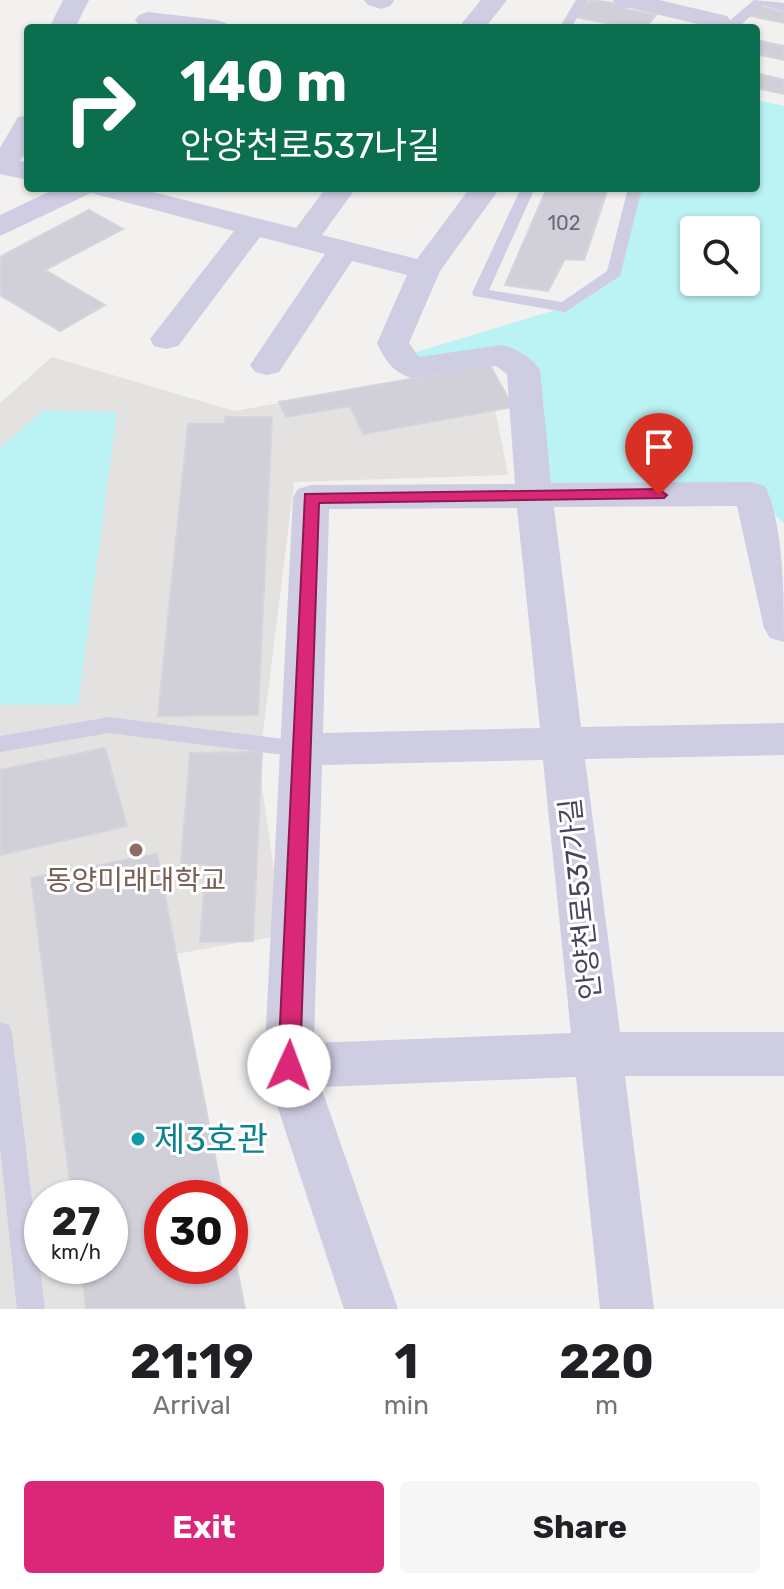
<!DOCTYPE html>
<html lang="en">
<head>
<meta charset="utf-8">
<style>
  :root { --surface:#fff; --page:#f6f6f6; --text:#202124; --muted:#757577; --accent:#db2777 }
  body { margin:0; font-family:Rubik,"Noto Sans KR",sans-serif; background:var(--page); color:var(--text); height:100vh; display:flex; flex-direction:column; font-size:30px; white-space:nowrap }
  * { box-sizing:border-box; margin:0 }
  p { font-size:26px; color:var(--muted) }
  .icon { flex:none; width:44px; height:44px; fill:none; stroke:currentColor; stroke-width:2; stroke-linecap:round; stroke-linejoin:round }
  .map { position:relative; height:1309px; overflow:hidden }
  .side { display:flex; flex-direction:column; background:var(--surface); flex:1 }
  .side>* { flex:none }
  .top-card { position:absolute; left:24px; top:24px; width:736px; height:168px; border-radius:8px; box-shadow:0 2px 6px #0004; background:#0b6e4f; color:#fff; overflow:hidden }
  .controls { position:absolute; left:680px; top:216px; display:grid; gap:16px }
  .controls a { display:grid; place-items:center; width:80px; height:80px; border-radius:8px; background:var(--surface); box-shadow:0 2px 6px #0004; font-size:40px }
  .speed { position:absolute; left:24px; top:1180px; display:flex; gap:16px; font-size:40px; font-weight:700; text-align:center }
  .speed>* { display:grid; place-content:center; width:104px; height:104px; border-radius:50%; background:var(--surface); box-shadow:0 2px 6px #0004; line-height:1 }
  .speed small { font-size:20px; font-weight:400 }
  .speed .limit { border:12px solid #d22; background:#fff; color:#111 }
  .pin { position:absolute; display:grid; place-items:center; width:68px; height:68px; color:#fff; margin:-82px -34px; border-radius:50% 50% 50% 0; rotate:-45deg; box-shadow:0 0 8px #0007 }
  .pin .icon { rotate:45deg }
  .me { position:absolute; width:88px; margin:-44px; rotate:2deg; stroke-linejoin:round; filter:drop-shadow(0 0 6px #0008) }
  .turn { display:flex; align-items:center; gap:28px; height:168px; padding:0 24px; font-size:36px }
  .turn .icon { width:104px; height:104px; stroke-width:2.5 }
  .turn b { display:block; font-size:56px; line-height:68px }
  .eta { display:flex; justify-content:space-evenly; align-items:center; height:136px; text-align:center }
  .eta b { font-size:48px; font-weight:700; line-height:56px }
  .button { display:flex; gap:16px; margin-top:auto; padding:16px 24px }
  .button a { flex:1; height:92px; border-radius:8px; background:var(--accent); color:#fff; font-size:32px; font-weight:700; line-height:92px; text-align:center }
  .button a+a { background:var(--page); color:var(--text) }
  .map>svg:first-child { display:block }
</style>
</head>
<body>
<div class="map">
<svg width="784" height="1309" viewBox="0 0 784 1309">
  <rect width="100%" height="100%" fill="#f2f1ef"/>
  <!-- education -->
  <path fill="#e3e2e1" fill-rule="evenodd" d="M52 357 234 411 487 367 508 475 294 482 259 765 283 935 176 954 223 1198H162V1266H230L245 1309H0V403ZM42 1198H110V1266H42Z"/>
  <!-- green -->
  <path fill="#bbf2f3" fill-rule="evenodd" d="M756 100 784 106V523L752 494 534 495 523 370 501 355 412 368 400 357 565 307 614 273 635 188H756ZM694 230H746V282H694Z
    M43 410 117 412 78 705H0V448Z"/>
  <!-- building -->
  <path fill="#d1cfd8" stroke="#d6d3dc" stroke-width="2" d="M590 0 630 5 625 9 656 15 645 28H609L611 24 576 17Z
    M760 6 784 12V23L751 16Z
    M756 40 784 46V60L756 54Z
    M756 73 784 80V94L756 88Z
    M547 188H608L584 260 565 259 548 291 505 285Z
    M89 210 123 229 45 270 105 305 60 331 0 295V257Z
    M490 365 513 407 363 434 350 406 286 417 279 402Z
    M225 417H272L258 715 158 716 188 424H225Z
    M105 748 127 826 0 855V770Z
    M262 752 253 941 200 942 206 864 181 865 190 753Z
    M157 854 223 1198H162V1266H230V1233L245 1309H86L81 1266H110V1198H72L31 878Z"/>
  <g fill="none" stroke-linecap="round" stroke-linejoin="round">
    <!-- service -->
    <path fill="#cfcde1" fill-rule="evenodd" d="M576 0H588L571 28H559Z
      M754 0 784 3V11L762 5 739 27H729V21Z
      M521 188H535L489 290 562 302 607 271 628 188H642L620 276 565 312 474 296 472 293Z
      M109 717 301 741 308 743 312 749 308 755 301 757 109 733 0 752V736Z
      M0 1022 9 1025 12 1033 45 1309H17L0 1147Z"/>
    <!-- minor -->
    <path fill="#cfcde1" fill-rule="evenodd" d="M63 0H89L75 28H49Z
      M364 0H393L394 1 390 6 381 9 368 5Z
      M481 0H507L485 28H458Z
      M613 0H659L727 16 731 21 727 26 715 28 617 5Z
      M148 12 217 20 226 23 230 28 139 25 135 20 139 15Z
      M28 115V149L20 161 28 162V180L0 174V148L18 117Z
      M57 188H137L296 228 326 188H356L322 235 417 259 470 188H500L440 271 409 343 419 357 502 345C517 349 531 357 540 370L551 483 752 482 765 486C784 527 784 595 784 642L770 638 764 628 737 506 554 507 581 727 784 723V755L585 759 620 1032H784V1076H625L654 1309H600L576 1077 321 1087 398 1309H344L264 1066 293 497 298 489 311 485 515 484 507 374 496 366 412 378C393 373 385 360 377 343L407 275 352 261 279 372 267 375 255 372 250 365 325 254 260 237 178 346 166 349 154 346 150 339 234 231 91 193 0 236V215ZM517 508 540 728 323 733 329 509ZM543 760 571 1033 314 1043 322 765Z"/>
  </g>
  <!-- route -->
  <path fill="#db2777" stroke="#8e194d" stroke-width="2" d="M659 489 667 495 664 498 319 503 300 1066 297 1073 289 1076 281 1073 278 1066 305 494Z"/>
  <!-- markers -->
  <circle fill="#8d6e63" stroke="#fff" stroke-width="3" cx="136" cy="850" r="8"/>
  <circle fill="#0f9aa8" stroke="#fff" stroke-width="3" cx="138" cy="1139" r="8"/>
  <g text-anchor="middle" stroke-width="6" stroke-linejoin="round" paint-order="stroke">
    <!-- far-number labels -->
    <g font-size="20" fill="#6a687d">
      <text x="564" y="230">102</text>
    </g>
    <!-- education labels -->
    <g font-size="28" fill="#785e54" stroke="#fff">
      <text x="136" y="890">동양미래대학교</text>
    </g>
    <!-- street labels -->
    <g font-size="28" fill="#48465f" stroke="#fff">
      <text transform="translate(580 899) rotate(-96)" y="10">안양천로537가길</text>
    </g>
    <!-- near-culture labels -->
    <g font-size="34" fill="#0d838f" stroke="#fff" text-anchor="start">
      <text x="154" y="1151">제3호관</text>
    </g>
  </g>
</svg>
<div class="controls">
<a><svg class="icon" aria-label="search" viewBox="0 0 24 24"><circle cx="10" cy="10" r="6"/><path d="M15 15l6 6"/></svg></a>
</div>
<div class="speed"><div>27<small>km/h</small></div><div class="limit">30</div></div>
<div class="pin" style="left:659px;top:495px;background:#d93025"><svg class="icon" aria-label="arrive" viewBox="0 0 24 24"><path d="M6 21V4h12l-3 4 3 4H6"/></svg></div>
<svg class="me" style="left:289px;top:1066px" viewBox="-20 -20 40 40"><circle r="19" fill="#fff"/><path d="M0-13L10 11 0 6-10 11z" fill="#db2777"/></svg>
<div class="top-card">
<div class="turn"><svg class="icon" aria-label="right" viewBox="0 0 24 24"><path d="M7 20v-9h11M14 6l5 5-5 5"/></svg><div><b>140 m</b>안양천로537나길</div></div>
</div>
</div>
<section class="side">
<div class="eta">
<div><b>21:19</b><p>Arrival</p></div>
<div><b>1</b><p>min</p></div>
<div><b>220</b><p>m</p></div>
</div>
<div class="button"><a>Exit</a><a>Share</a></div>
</section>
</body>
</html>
